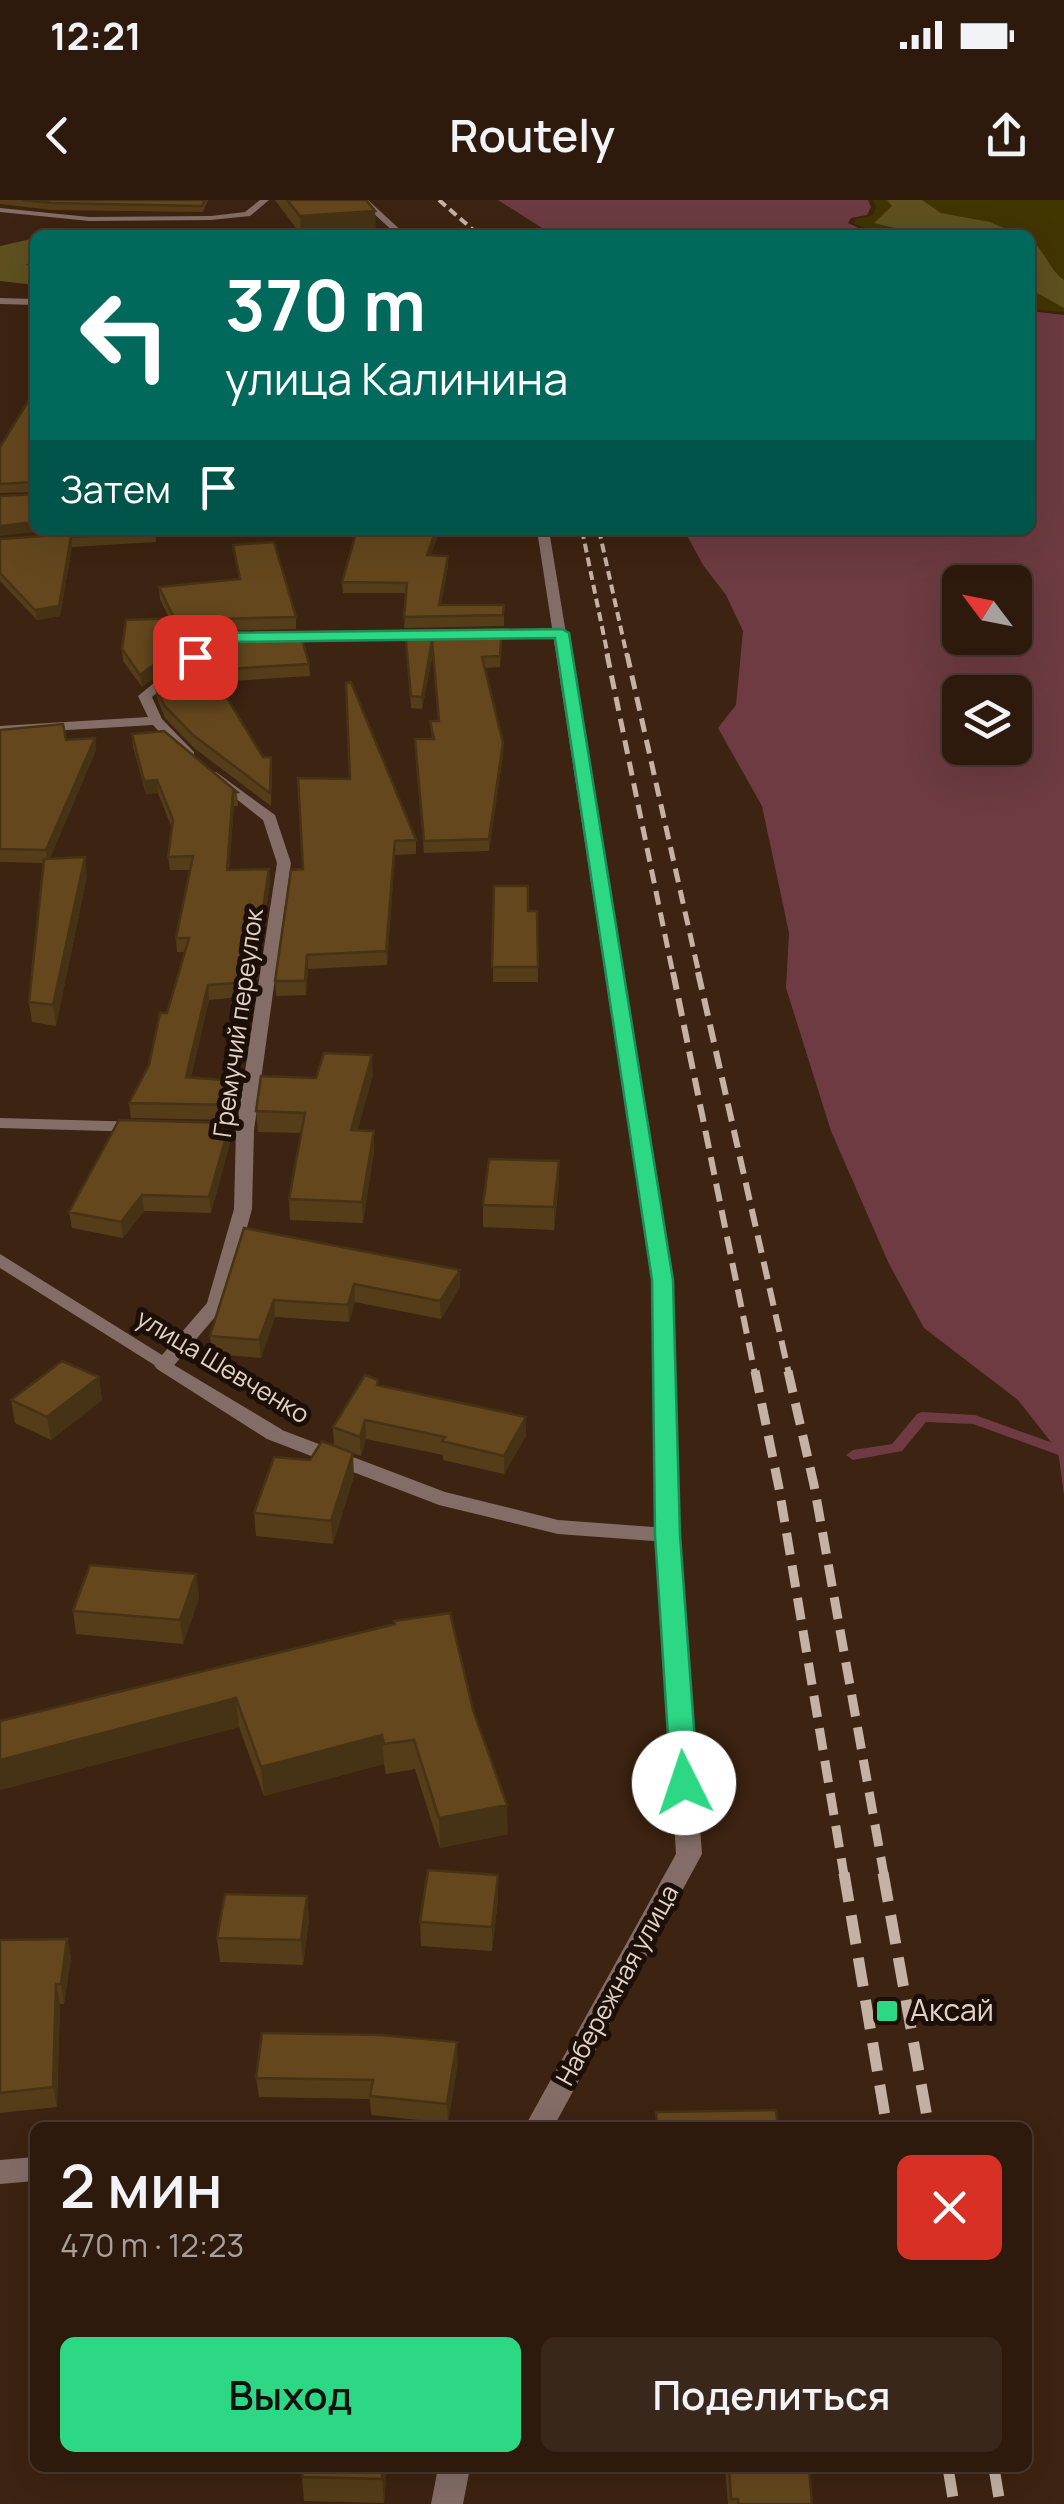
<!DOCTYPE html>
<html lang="ru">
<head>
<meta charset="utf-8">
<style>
  :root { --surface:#2e1a0d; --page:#3a271b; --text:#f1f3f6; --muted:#a7a19d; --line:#49382e; --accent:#2cd884 }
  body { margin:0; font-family:Manrope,sans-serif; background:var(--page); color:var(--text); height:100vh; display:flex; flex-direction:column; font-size:38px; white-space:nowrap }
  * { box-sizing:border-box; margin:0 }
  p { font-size:32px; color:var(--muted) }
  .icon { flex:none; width:55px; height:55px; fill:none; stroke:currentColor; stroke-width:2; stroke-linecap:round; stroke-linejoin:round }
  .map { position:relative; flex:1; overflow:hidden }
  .sheet { position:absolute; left:30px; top:1922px; width:1002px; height:350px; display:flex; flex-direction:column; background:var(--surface); border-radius:15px; box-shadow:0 10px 40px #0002,0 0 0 2px var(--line) }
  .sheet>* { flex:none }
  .guide { position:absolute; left:30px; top:30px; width:1005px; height:305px; border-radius:15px; box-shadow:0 10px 40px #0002,0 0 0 2px var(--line); background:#00695c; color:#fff; overflow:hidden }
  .needle { width:65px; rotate:302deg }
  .buttons { position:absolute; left:942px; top:365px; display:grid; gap:20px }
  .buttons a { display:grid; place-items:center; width:90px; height:90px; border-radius:15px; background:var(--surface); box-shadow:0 10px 40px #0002,0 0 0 2px var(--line); font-size:50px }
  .pin { position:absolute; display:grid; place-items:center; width:85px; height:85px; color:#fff; margin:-42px; border-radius:20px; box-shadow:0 5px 15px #0006 }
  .me { position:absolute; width:110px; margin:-55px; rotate:356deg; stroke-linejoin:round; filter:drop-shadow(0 0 8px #0008) }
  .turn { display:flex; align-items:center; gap:35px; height:210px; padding:0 30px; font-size:45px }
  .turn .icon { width:130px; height:130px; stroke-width:2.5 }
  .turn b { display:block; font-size:70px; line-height:85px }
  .then { display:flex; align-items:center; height:95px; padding:0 30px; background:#0003; gap:20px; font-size:38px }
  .round { display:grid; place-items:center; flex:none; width:105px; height:105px; border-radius:15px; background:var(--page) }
  .overview { display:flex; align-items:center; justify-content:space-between; height:170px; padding:0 30px }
  h1 { font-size:60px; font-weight:600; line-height:75px }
  .cta { display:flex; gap:20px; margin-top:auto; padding:20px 30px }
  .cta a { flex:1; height:115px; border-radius:15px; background:var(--accent); color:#111; font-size:40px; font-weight:600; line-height:115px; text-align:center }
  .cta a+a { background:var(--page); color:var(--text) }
  .status { display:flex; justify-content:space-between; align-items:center; height:70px; padding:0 50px; background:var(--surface); direction:ltr }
  .status svg { height:28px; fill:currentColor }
  header { display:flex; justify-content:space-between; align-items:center; height:130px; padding:0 30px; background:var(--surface); font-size:45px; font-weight:600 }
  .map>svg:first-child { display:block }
</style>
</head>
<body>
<div class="status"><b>12:21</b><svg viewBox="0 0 49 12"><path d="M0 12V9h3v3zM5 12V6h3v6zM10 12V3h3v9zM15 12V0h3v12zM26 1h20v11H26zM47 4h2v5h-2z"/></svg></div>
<header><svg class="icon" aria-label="back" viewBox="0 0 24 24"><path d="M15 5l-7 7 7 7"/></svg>Routely<svg class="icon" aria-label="share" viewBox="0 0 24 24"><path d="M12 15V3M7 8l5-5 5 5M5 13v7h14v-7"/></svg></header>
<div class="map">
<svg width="1064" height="2304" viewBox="0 0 1064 2304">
  <rect width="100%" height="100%" fill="#3d2311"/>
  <!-- green -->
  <path fill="#413500" d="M873 0H1064V112L1030 109V35H880L853 23 856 19 873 15 876 7Z"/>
  <!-- forest -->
  <path fill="#5e511f" d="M887 0H922L941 13 990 22 1020 35 899 29 874 23 892 6Z
    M35 38V58L26 65 35 66V85L0 81V46Z
    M1030 40C1045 49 1048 69 1064 80V108L1030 89Z"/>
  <!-- water -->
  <path fill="#6d3b41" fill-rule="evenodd" d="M498 0H868L871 7 867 15 851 18 848 23 874 35H553Z
    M1030 111 1064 115V1295L1058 1251 1018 1200 924 1128 889 1064 831 931 786 788 789 733 762 606 718 528 736 505 743 431 726 395 703 365 684 330H1030ZM1015 382V438H960V382ZM960 492H1015V548H960Z"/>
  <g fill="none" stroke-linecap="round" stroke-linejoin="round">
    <!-- stream -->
    <path fill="#6d3b41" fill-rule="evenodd" d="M922 1212 975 1215 1064 1247V1257L973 1224 926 1222 902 1251 853 1260 846 1255 853 1250 892 1244 917 1214Z"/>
    <!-- pedestrian -->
    <path fill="#856d67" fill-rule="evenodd" d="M164 1159 281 1229 284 1234 281 1239H267L157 1169 154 1165Z"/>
    <!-- minor -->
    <path fill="#856d67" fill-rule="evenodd" d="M260 0H269L250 16 211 20 89 21 0 12V8L89 17 211 16 245 12Z
      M0 98 35 99V105L0 104Z
      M562 429 568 433 566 436 479 438 473 434 479 430Z
      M430 431 436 435 434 438 274 441 268 437 274 433Z
      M171 469 182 472 152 497 162 519 194 552V558H184L153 525 0 534V526L148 517 138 496Z
      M216 572 275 615 291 663 254 930 252 1009 226 1104 171 1169 164 1171 0 1068V1054L162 1155 207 1103 234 1009 236 930 277 663 263 620 211 579 209 576Z
      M0 918 143 922 152 927 143 932 0 928Z
      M274 1227 445 1292 558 1320 667 1328 675 1330 678 1335 675 1340 667 1342 558 1334 439 1305 267 1239 264 1234Z
      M35 1957V1981L0 1984V1960Z"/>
    <!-- tertiary -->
    <path fill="#856d67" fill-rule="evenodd" d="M359 0H368L406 35H397Z
      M537 330H549L672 1080 678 1335 702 1654 553 1928H524L676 1654 656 1335 652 1080Z
      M438 2268H470L463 2304H431Z"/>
    <!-- rail-far4 -->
    <path stroke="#c5b2a5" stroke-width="4" stroke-dasharray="9 5" stroke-linecap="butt" d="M439 0 479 35
      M582 330 608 456
      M599 330 627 456"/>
    <!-- rail-far3 -->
    <path stroke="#c5b2a5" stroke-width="5" stroke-dasharray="14 8" stroke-linecap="butt" d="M607 454 673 774
      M627 454 699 774"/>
    <!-- rail-far2 -->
    <path stroke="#c5b2a5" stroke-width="6" stroke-dasharray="18 9" stroke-linecap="butt" d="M673 772 755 1174
      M698 772 789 1174"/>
    <!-- rail-far1 -->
    <path stroke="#c5b2a5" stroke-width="9" stroke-dasharray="22 11" stroke-linecap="butt" d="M755 1171 779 1288 844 1675
      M788 1171 814 1285 884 1675"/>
    <!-- rail -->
    <path stroke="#c5b2a5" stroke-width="11" stroke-dasharray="29 14" stroke-linecap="butt" d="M844 1673 887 1928
      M883 1673 929 1928
      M948 2268 954 2304
      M994 2268 1000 2304"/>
  </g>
  <!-- wall -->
  <path fill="#563d19" d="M0 0H208L203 12 52 10 0 4Z
    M275 0H366L376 30 301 35Z
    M35 190V292L0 293V247Z
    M155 330 156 342 72 347 60 416 37 420 0 381V339Z
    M233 345 296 417V429L218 431 142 487 123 461 122 449 169 418 160 399 159 387 239 379Z
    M431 355 448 356V366L441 405 504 416V426L404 428 406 393H343L342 382Z
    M502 430 500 467 485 468 503 555 489 651 424 653 415 551 432 539 430 521H438L433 453 422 509 411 508 406 443Z
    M223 433 309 464 310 476 217 482 272 570 271 606 194 548 165 518 157 498 155 486Z
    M0 530 66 540 95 538 96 550 50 658 87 676 56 826 32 822 29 802 44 663 0 662Z
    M132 534 237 592 238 606H234L229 670 269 669 270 683 253 796 209 800 191 877 236 881 238 896 234 920 131 918 129 903 149 865 167 813 185 752H177L176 738 190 670H170L168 657 172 628 158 593 146 594 133 547Z
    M298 578 416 640V654L395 655 387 765 308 769 306 795 276 796 275 781 303 669Z
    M494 686 528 711H537L538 782H493Z
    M373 875 357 930 374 951 363 1023 290 1020 289 999 302 933 258 932 256 911 316 878Z
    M231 939 211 1013 144 1011 123 1038 72 1028 69 1012Z
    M559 983 554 1030 483 1027V1005Z
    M244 1028 460 1087 441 1119 355 1102 349 1122 275 1117 261 1158 212 1154 210 1136Z
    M99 1177 102 1200 51 1240 15 1223 11 1200Z
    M378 1180V1185L526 1217V1236L504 1274 443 1260V1255L366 1239 361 1256 334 1246 333 1227Z
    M310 1260 354 1276 333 1344 256 1336 254 1313Z
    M196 1374 199 1398 183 1444 76 1434 73 1411Z
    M395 1424 473 1510 508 1634 440 1648 415 1569 386 1574 384 1564 264 1596 239 1527 0 1590V1521Z
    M307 1696 309 1720 303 1765 220 1762 217 1738Z
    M498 1699 492 1751 421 1746 420 1722Z
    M67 1739 71 1758 64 1804H60L57 1907 0 1913V1740Z
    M458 1862 448 1923 371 1915 370 1899 259 1897 256 1878Z
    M387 2268 384 2303 304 2301 302 2277Z
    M725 2268H809L812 2304H728Z"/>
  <!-- shaded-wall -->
  <path fill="#463214" d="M375 11 376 30 301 35 300 16Z
    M35 322V330H55L0 336V326Z
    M436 330H440L427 366V355Z
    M71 337 72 347 60 416 37 420 35 410Z
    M448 356V366L439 416V405Z
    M217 419 218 431 142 487 140 475Z
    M432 441 433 453 422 509V497Z
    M95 538 96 550 48 663 46 650Z
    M503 543V555L489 651V639Z
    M157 580 158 593 146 594 144 581Z
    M233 592 234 606 228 683 227 670Z
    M395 641V655L387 765 386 751Z
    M85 657 87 676 56 826 53 805Z
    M269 669 270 683 253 796 252 782Z
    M307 755 308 769 306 795 305 781Z
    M208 785 209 800 187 892 186 877Z
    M372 855 373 875 352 951 351 930Z
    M236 881 238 896 234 920 232 905Z
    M230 923 231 939 211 1013 209 997Z
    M374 931V951L363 1023 362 1002Z
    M559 961V983L554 1030V1007Z
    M142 995 144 1011 123 1038 121 1022Z
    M460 1070V1087L441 1119 440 1101Z
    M354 1084 355 1102 349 1122 348 1105Z
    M274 1100 275 1117 261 1158 259 1140Z
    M99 1177 102 1200 51 1240 47 1217Z
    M526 1217V1236L504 1274V1256Z
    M365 1220 366 1239 361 1256 360 1237Z
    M353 1253 354 1276 333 1344 331 1321Z
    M196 1374 199 1398 183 1444 180 1420Z
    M236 1498 239 1527 0 1590V1560Z
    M382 1535 384 1564 264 1596 261 1567Z
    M507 1605 508 1634 440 1648 439 1618Z
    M498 1675V1699L492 1751V1727Z
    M307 1696 309 1720 303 1765 301 1740Z
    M67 1739 71 1758 64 1804 61 1784Z
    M56 1784 60 1804 57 1907 53 1887Z
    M457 1842 458 1862 448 1923 447 1904Z
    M383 2268H387L384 2303 382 2279Z"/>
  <!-- building -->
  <path fill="#64471d" stroke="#463214" stroke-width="2.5" d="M22 0H205L202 6 51 3Z
    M287 0H366L375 11 300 16Z
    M35 190V285L34 282 0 284V247Z
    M35 294V322L0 326V296Z
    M101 330H155V332L71 337 59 406 35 410 0 373V339L98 332Z
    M357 330H436L427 355 448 356 439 405H504L503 415 404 417 407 383 342 382Z
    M274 342 296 417 217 419 140 475 122 449 126 420 174 418 159 387 240 379 233 345Z
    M502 430 500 456 482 457 503 543 489 639 424 641 415 539H434L430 521H439L432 441 422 497 411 496 405 431Z
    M300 432 309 464 210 470 263 557H271L270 593 193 535 164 505 155 486 223 433Z
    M351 482 416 640 395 641 386 751 307 755 305 781H275L291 670 303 669 298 578 350 579 346 483Z
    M63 524 66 540 95 538 46 650 0 649V530Z
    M164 531 237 592H233L227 670 269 669 252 782 208 785 186 877 236 881 232 905 129 903 149 865 160 813H167L189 738H176L193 656 168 657 173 620 157 580 144 581 132 534Z
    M85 657 53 805 29 802 44 659Z
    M494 686H528V711H537L538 767H492Z
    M324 853 372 855 351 930 374 931 362 1002 289 999 305 913 256 911 261 876 316 878Z
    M119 920 230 923 209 997 142 995 121 1022 69 1012Z
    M489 959 559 961 554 1007 483 1005Z
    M244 1028 460 1070 440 1101 354 1084 348 1105 274 1100 259 1140 210 1136Z
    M62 1161 99 1177 47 1217 11 1200Z
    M365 1175 378 1180 377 1185 526 1217 504 1256 442 1241 445 1237 365 1220 360 1237 333 1227Z
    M322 1241 353 1253 331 1321 254 1313 274 1257 310 1260Z
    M90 1365 196 1374 180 1420 73 1411Z
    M450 1413 473 1510 507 1605 439 1618 414 1540 384 1544 382 1535 261 1567 236 1498 0 1560V1521L395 1424 394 1421Z
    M428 1670 498 1675 492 1727 420 1722Z
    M225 1694 307 1696 301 1740 217 1738Z
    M67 1739 61 1784H56L53 1887 0 1893V1740Z
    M262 1833 381 1835 457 1842 447 1904 370 1896 373 1880 256 1878Z
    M776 1910 778 1928H657L656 1912Z
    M303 2268H383L382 2279 302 2277Z
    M729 2268H809L812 2304H738V2299H731Z"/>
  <!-- route -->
  <path fill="#2cd884" stroke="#1d8c56" stroke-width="2.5" d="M562 429 569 433 673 1080 680 1335 698 1583 694 1590 684 1593 675 1590 671 1583 655 1335 652 1080 555 438 224 442 200 460 188 457 220 433Z"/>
  <!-- markers -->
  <rect fill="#2cd884" stroke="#1b0f08" stroke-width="4" x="875" y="1799" width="24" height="24" rx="5"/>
  <g text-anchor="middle" stroke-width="10" stroke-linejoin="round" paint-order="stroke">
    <!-- street labels -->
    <g font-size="25" fill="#e3d1c6" stroke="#1b0f08">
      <text transform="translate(238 823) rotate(-82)" y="9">Гремучий переулок</text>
      <text transform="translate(223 1166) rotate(31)" y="9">улица Шевченко</text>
      <text transform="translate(617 1785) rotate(-61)" y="9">Набережная улица</text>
    </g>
    <!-- near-poi labels -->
    <g font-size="30" fill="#e3d1c6" stroke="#1b0f08" text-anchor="start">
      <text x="910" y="1821">Аксай</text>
    </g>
  </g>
</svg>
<div class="buttons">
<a><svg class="needle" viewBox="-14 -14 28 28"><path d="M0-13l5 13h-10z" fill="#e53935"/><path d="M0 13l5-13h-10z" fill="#a7a19d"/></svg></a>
<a><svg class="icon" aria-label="layers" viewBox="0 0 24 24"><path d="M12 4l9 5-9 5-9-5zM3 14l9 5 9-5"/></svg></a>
</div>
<div class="pin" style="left:195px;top:457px;background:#d93025"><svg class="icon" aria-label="arrive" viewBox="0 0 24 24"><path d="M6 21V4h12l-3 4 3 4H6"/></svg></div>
<svg class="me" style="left:684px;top:1583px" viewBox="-20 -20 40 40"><circle r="19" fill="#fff"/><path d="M0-13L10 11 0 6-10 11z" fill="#2cd884"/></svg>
<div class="guide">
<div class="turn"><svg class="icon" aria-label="left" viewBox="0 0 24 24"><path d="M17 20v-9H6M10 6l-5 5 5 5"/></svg><div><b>370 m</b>улица Калинина</div></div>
<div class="then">Затем<svg class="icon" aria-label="arrive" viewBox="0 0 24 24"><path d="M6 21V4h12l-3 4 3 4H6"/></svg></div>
</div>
<section class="sheet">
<div class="overview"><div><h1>2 мин</h1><p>470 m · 12:23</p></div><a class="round" style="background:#d93025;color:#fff"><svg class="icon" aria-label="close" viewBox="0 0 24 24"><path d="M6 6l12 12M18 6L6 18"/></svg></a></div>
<div class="cta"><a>Выход</a><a>Поделиться</a></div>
</section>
</div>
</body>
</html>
